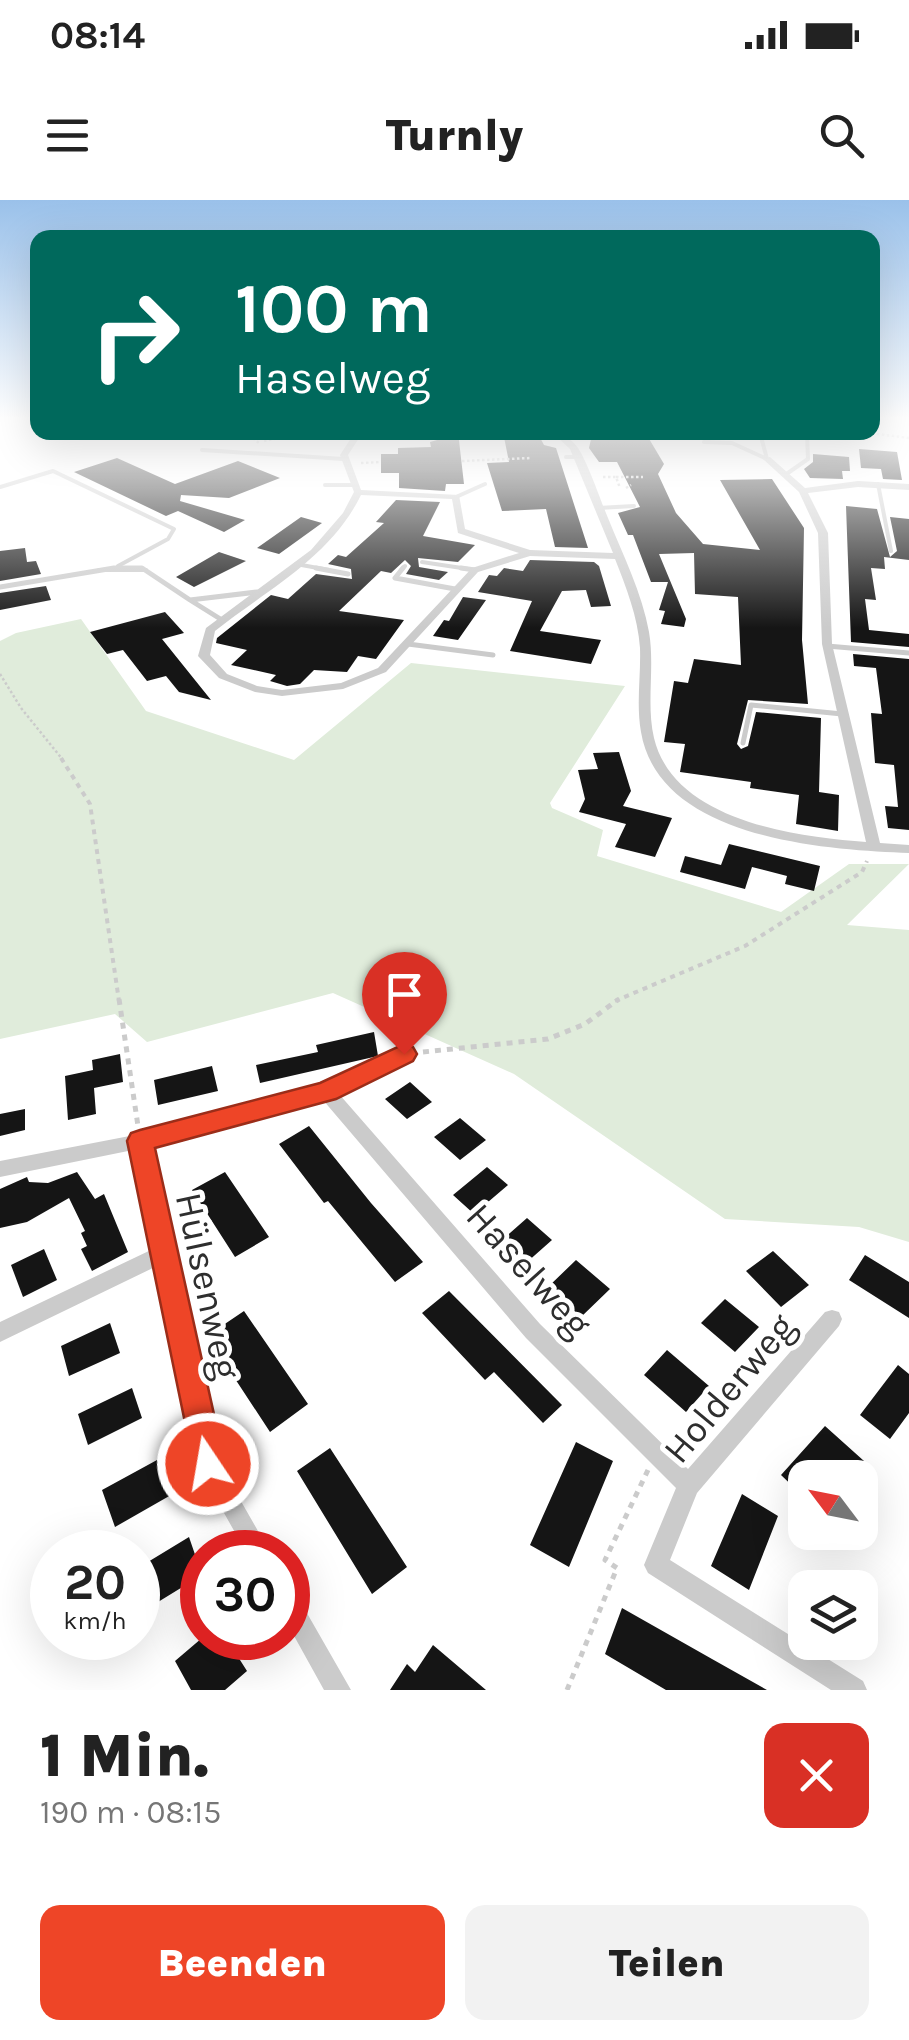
<!DOCTYPE html>
<html lang="de">
<head>
<meta charset="utf-8">
<style>
  :root { --surface:#fff; --page:#f2f2f2; --text:#222; --muted:#767676; --accent:#ee4527 }
  body { margin:0; font-family:Karla,sans-serif; background:var(--page); color:var(--text); height:100vh; display:flex; flex-direction:column; font-size:38px; white-space:nowrap }
  * { box-sizing:border-box; margin:0 }
  p { font-size:32px; color:var(--muted) }
  .icon { flex:none; width:55px; height:55px; fill:none; stroke:currentColor; stroke-width:2; stroke-linecap:round; stroke-linejoin:round }
  .map { position:relative; height:1490px; overflow:hidden }
  .sheet { display:flex; flex-direction:column; background:var(--surface); flex:1 }
  .sheet>* { flex:none }
  .hud { position:absolute; left:30px; top:30px; width:850px; height:210px; border-radius:20px; box-shadow:0 10px 40px #0002; background:#00695c; color:#fff; overflow:hidden }
  .needle { width:65px; rotate:302deg }
  .tools { position:absolute; left:788px; top:1260px; display:grid; gap:20px }
  .tools a { display:grid; place-items:center; width:90px; height:90px; border-radius:20px; background:var(--surface); box-shadow:0 10px 40px #0002; font-size:50px }
  .speed { position:absolute; left:30px; top:1330px; display:flex; gap:20px; font-size:50px; font-weight:700; text-align:center }
  .speed>* { display:grid; place-content:center; width:130px; height:130px; border-radius:50%; background:var(--surface); box-shadow:0 10px 40px #0002; line-height:1 }
  .speed small { font-size:25px; font-weight:400 }
  .speed .limit { border:15px solid #d22; background:#fff; color:#111 }
  .pin { position:absolute; display:grid; place-items:center; width:85px; height:85px; color:#fff; margin:-102px -42px; border-radius:50% 50% 50% 0; rotate:-45deg; box-shadow:0 0 10px #0007 }
  .pin .icon { rotate:45deg }
  .me { position:absolute; width:110px; margin:-55px; rotate:348deg; stroke-linejoin:round; filter:drop-shadow(0 0 8px #0008) }
  .turn { display:flex; align-items:center; gap:35px; height:210px; padding:0 40px; font-size:45px }
  .turn .icon { width:130px; height:130px; stroke-width:2.5 }
  .turn b { display:block; font-size:70px; line-height:85px }
  .round { display:grid; place-items:center; flex:none; width:105px; height:105px; border-radius:20px; background:var(--page) }
  .headline { display:flex; align-items:center; justify-content:space-between; height:170px; padding:0 40px }
  h1 { font-size:60px; font-weight:800; line-height:75px }
  .action { display:flex; gap:20px; margin-top:auto; padding:20px 40px }
  .action a { flex:1; height:115px; border-radius:20px; background:var(--accent); color:#fff; font-size:40px; font-weight:800; line-height:115px; text-align:center }
  .action a+a { background:var(--page); color:var(--text) }
  .status { display:flex; justify-content:space-between; align-items:center; height:70px; padding:0 50px; background:var(--surface); direction:ltr }
  .status svg { height:28px; fill:currentColor }
  header { display:flex; justify-content:space-between; align-items:center; height:130px; padding:0 40px; background:var(--surface); font-size:45px; font-weight:800 }
  .map>svg:first-child { display:block }
</style>
</head>
<body>
<div class="status"><b>08:14</b><svg viewBox="0 0 49 12"><path d="M0 12V9h3v3zM5 12V6h3v6zM10 12V3h3v9zM15 12V0h3v12zM26 1h20v11H26zM47 4h2v5h-2z"/></svg></div>
<header><svg class="icon" aria-label="menu" viewBox="0 0 24 24"><path d="M4 6h16M4 12h16M4 18h16"/></svg>Turnly<svg class="icon" aria-label="search" viewBox="0 0 24 24"><circle cx="10" cy="10" r="6"/><path d="M15 15l6 6"/></svg></header>
<div class="map">
<svg width="909" height="1490" viewBox="0 0 909 1490">
  <rect width="100%" height="100%" fill="#fff"/>
  <!-- green -->
  <path fill="#e0ecdb" d="M81 419 146 511 294 560 411 463 625 486 550 603 552 608 603 630 597 656 781 712 849 664H909L847 725 909 730V1042L859 1027 725 1019 514 874 333 793 147 842 115 814 0 839V441L16 433Z"/>
  <!-- building -->
  <path fill="#151515" d="M439 232H458L464 284H446L445 291 399 288V273H381V254H398V248L431 247 430 242 441 239Z
    M503 232H537L544 245 556 248 588 348 555 347 546 309 502 311 487 263 509 262Z
    M603 232H645L664 264 658 274 676 313 703 344 760 350 720 280 772 279 804 328 802 440 808 504 748 500 737 544 741 549 748 546 756 512 821 518 819 592 839 595 838 631 796 624 799 595 750 588 751 582 680 572 685 544 664 542 674 481 688 483 694 459 741 465 738 397 695 394 694 353 659 354 686 419 684 427 661 424 665 411 659 410 668 382H651L633 335H628L618 313 640 307 617 262H599L589 248 592 235Z
    M859 249 897 252 902 280 883 279 881 269 861 268Z
    M813 254 849 257 850 271H842L843 279 810 278 804 269 813 262Z
    M117 258 175 284 238 261 280 278 229 298 181 295 180 301 245 320 224 332 178 311 166 316 74 272Z
    M396 300 440 302 423 336 475 345 458 362 418 358 419 367 448 372 439 380 406 374 411 366 405 360 391 373 381 371 339 411 404 420 376 459 358 456 347 472 314 470 300 484 287 486 270 481 276 475 231 465 247 450 216 443 217 438 271 395 288 399 316 374 352 379 351 369 328 364 338 355 346 357 384 323 376 322Z
    M846 306 877 309 890 357 897 351 890 317 909 319V360L884 357 885 369 871 368 876 400 865 399 869 430 909 434V447L851 442Z
    M301 317 322 323 279 354 257 348Z
    M25 348 27 362 36 361 41 374 0 381V351Z
    M219 352 246 361 194 387 176 377Z
    M530 360 594 362 599 366 611 406 591 407 586 390 562 391 540 431 601 440 591 464 510 451 532 401 478 392 489 375 497 376 504 368 523 371Z
    M46 386 51 400 0 410V393Z
    M463 397 486 400 458 440 433 436 444 420 449 421Z
    M165 412 184 433 162 439 211 500 179 492 166 476 147 481 123 450 107 454 90 432Z
    M853 454 909 459V630L888 628 885 606 898 607 894 565 875 563 871 513 882 514 876 468 854 466Z
    M619 552 631 591 623 606 672 618 655 657 615 647 626 624 579 612 585 599 578 570 598 569 593 553Z
    M729 644 820 666 814 691 785 684 787 676 752 667 745 689 680 672 685 656 721 665Z
    M374 832 378 856 260 883 256 865 318 852 316 845Z
    M120 854 123 882 94 888 96 914 68 920 65 876 93 870 92 860Z
    M212 866 218 891 158 905 154 880Z
    M410 882 432 902 407 919 385 899Z
    M25 909V930L0 936V914Z
    M460 918 486 940 460 960 434 937Z
    M309 926 371 1003 423 1062 395 1082 328 1001 324 1003 279 944Z
    M487 967 508 985 474 1014 453 995Z
    M77 972 95 999 104 994 128 1052 92 1071 81 1049 87 1046 81 1033 85 1031 69 998 27 1022 0 1028V989L27 977 29 982 48 983Z
    M225 972 269 1037 235 1057 192 990Z
    M527 1018 552 1040 526 1063 501 1041Z
    M44 1049 57 1080 23 1097 11 1065Z
    M773 1051 809 1085 781 1107 746 1071Z
    M865 1055 909 1082V1118L849 1080Z
    M576 1060 610 1089 581 1117 548 1087Z
    M449 1091 562 1205 543 1223 494 1172 485 1180 422 1113Z
    M725 1099 759 1127 735 1152 701 1123Z
    M244 1111 308 1204 270 1232 207 1136Z
    M110 1123 120 1153 69 1176 61 1146Z
    M667 1150 709 1186 686 1212 644 1175Z
    M898 1165 909 1174V1213L890 1239 860 1215Z
    M132 1188 142 1218 88 1245 78 1214Z
    M825 1226 864 1261 849 1278H805V1298L781 1275Z
    M576 1242 613 1261 569 1367 530 1345Z
    M330 1248 407 1367 372 1394 297 1271Z
    M157 1260 171 1295 115 1327 102 1290Z
    M742 1294 778 1316 749 1390 711 1366Z
    M189 1337 202 1375 145 1410 138 1390V1368Z
    M622 1408 712 1459 767 1490H666L605 1454Z
    M202 1438H226L247 1471 225 1490H191L175 1461Z
    M433 1445 486 1490H390L407 1464 415 1472Z"/>
  <g fill="none" stroke-linecap="round" stroke-linejoin="round">
    <!-- path-far2 -->
    <path stroke="#cbcbcb" stroke-width="2.5" stroke-dasharray="2.5 2.5" stroke-linecap="butt" d="M862 232 909 238
      M249 235 259 243
      M264 241 290 236
      M462 261 530 258
      M361 263 381 262
      M603 277H616L620 288
      M616 277H643
      M626 288 631 285
      M0 474 21 508 63 560"/>
    <!-- path-far1 -->
    <path stroke="#cbcbcb" stroke-width="4" stroke-dasharray="5 5" stroke-linecap="butt" d="M61 558 90 604 119 801
      M615 801 745 746 862 672 867 661"/>
    <!-- path -->
    <path stroke="#cbcbcb" stroke-width="5" stroke-dasharray="6 6" stroke-linecap="butt" d="M119 799 138 926
      M423 852 548 839 585 824 619 799
      M567 1490 617 1368 605 1360 648 1270"/>
    <!-- lane-far1 -->
    <path stroke="#cbcbcb" stroke-width="4" d="M366 232 436 237
      M760 233 767 259
      M704 242 732 243 767 259
      M202 250 344 259
      M566 257H577
      M785 275 808 259 807 235
      M878 284 891 351
      M325 285H356
      M0 287 53 271 174 329 168 339 118 366
      M456 297 485 284
      M598 308 634 306
      M422 362 475 370
      M296 364 329 370
      M99 370H146
      M401 370 405 366"/>
    <!-- lane -->
    <path stroke="#cbcbcb" stroke-width="5" d="M316 368 348 374
      M403 368 395 378 455 389
      M461 368 475 370
      M0 387 114 368H142L190 400 257 392
      M190 400 222 420
      M408 444 493 455
      M827 446 909 453
      M743 543 751 505 842 514"/>
    <!-- street -->
    <path fill="#cbcbcb" fill-rule="evenodd" d="M355 232H363L348 255 361 290 459 295 465 329 530 350 613 353 570 249 552 232H561C567 237 574 242 578 248 588 263 600 299 608 318 623 355 642 393 649 432 655 467 646 504 654 538 674 621 796 637 866 642L822 444 818 333 799 292 763 259 770 257 805 288 858 281 909 284V290L858 287 808 293 828 333 832 444 880 643 909 645V653C825 650 659 639 641 532 636 504 641 476 640 448 638 417 626 387 615 359L530 356 478 372 386 472 343 489 282 496 255 492 219 478 198 456 206 428 311 350 343 313 354 292 340 255ZM361 295 452 299 458 333 519 353 472 368 378 468 341 483 282 490 257 486 227 474 210 455 215 431C268 389 330 358 361 295Z
      M405 848 411 850 413 854 411 858 339 894 540 1124 688 1269 825 1112 832 1110 839 1112 842 1119 839 1126 697 1293 670 1360 863 1481 867 1490H831L648 1373 644 1365 676 1288 526 1138 323 900 150 946 218 1261 270 1352H246L197 1265 157 1066 0 1142V1122L153 1049 133 950 0 977V961L140 934 323 886Z
      M288 1390 296 1394 351 1490H324L288 1425Z"/>
  </g>
  <!-- sky -->
  <linearGradient id="sky" x2="0" y2="1"><stop stop-color="#9ac1ea"/><stop offset="0.51" stop-color="#fff"/><stop offset="1" stop-color="#fff" stop-opacity="0"/></linearGradient>
  <rect width="909" height="428" fill="url(#sky)"/>
  <!-- route -->
  <path fill="#ee4527" stroke="#9b2d19" stroke-width="2.5" d="M404 844 413 847 417 854 413 861 336 899 155 948 225 1264 220 1276 208 1281 196 1276 127 941 131 933 140 930 320 883Z"/>
  <g text-anchor="middle" stroke-width="10" stroke-linejoin="round" paint-order="stroke">
    <!-- near-street labels -->
    <g font-size="38" fill="#2e2e2e" stroke="#fff">
      <text transform="translate(529 1070) rotate(48)" y="13">Haselweg</text>
      <text transform="translate(208 1086) rotate(78)" y="13">Hülsenweg</text>
      <text transform="translate(729 1188) rotate(-50)" y="13">Holderweg</text>
    </g>
  </g>
</svg>
<div class="tools">
<a><svg class="needle" viewBox="-14 -14 28 28"><path d="M0-13l5 13h-10z" fill="#e53935"/><path d="M0 13l5-13h-10z" fill="#767676"/></svg></a>
<a><svg class="icon" aria-label="layers" viewBox="0 0 24 24"><path d="M12 4l9 5-9 5-9-5zM3 14l9 5 9-5"/></svg></a>
</div>
<div class="speed"><div>20<small>km/h</small></div><div class="limit">30</div></div>
<div class="pin" style="left:404px;top:854px;background:#d93025"><svg class="icon" aria-label="arrive" viewBox="0 0 24 24"><path d="M6 21V4h12l-3 4 3 4H6"/></svg></div>
<svg class="me" style="left:208px;top:1264px" viewBox="-20 -20 40 40"><circle r="17" fill="#ee4527" stroke="#fff" stroke-width="3"/><path d="M0-11L8 9 0 5-8 9z" fill="#fff"/></svg>
<div class="hud">
<div class="turn"><svg class="icon" aria-label="right" viewBox="0 0 24 24"><path d="M7 20v-9h11M14 6l5 5-5 5"/></svg><div><b>100 m</b>Haselweg</div></div>
</div>
</div>
<section class="sheet">
<div class="headline"><div><h1>1 Min.</h1><p>190 m · 08:15</p></div><a class="round" style="background:#d93025;color:#fff"><svg class="icon" aria-label="close" viewBox="0 0 24 24"><path d="M6 6l12 12M18 6L6 18"/></svg></a></div>
<div class="action"><a>Beenden</a><a>Teilen</a></div>
</section>
</body>
</html>
